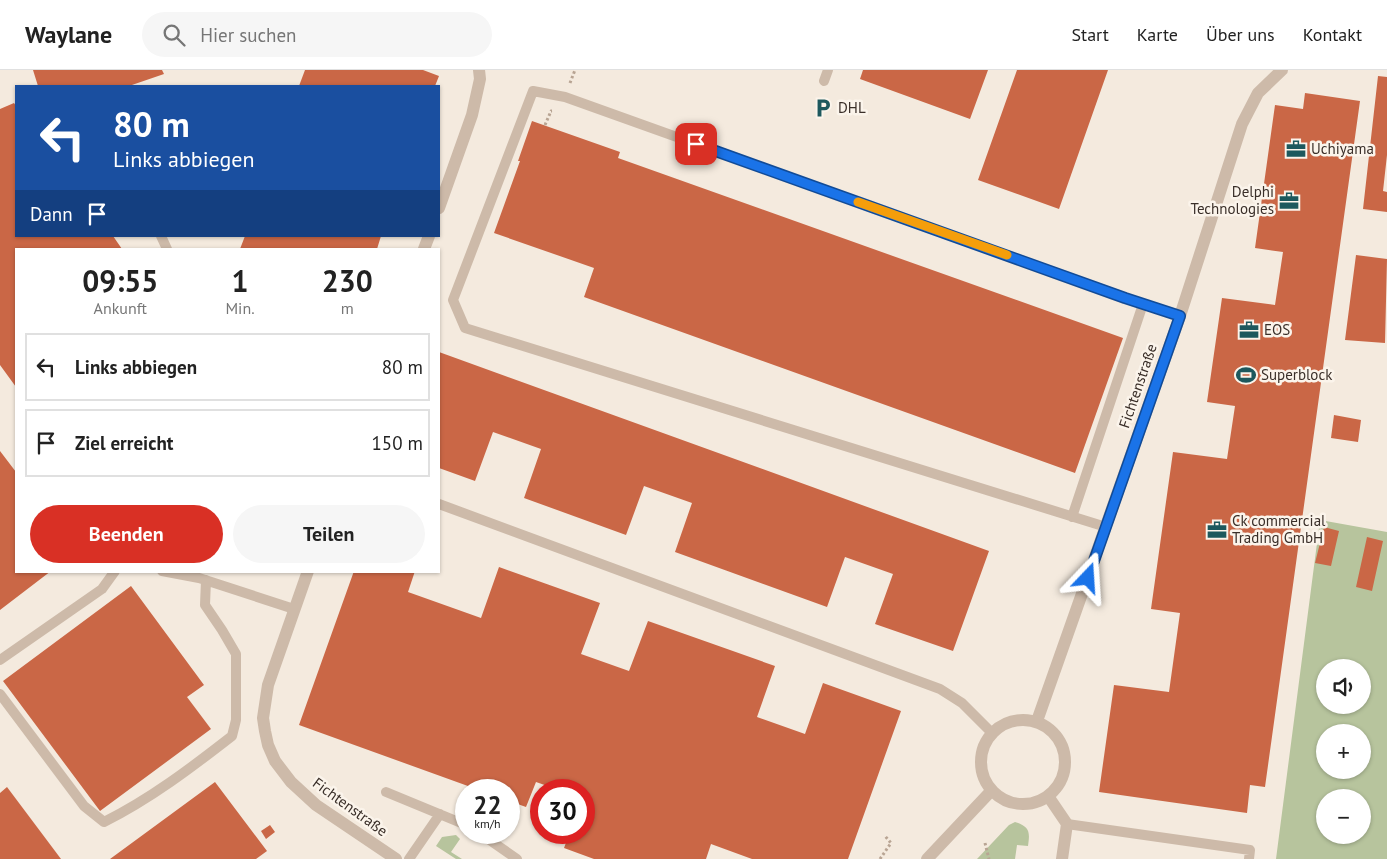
<!DOCTYPE html>
<html lang="de">
<head>
<meta charset="utf-8">
<style>
  :root { --surface:#fff; --page:#f6f6f6; --text:#222; --muted:#767676; --line:#e0e0e0; --accent:#d93025 }
  body { margin:0; font-family:"PT Sans",sans-serif; background:var(--page); color:var(--text); height:100vh; display:flex; flex-direction:column; font-size:19px; white-space:nowrap }
  * { box-sizing:border-box; margin:0 }
  p { font-size:16px; color:var(--muted) }
  .icon { flex:none; width:28px; height:28px; fill:none; stroke:currentColor; stroke-width:2; stroke-linecap:round; stroke-linejoin:round }
  .map { position:relative; flex:1; overflow:hidden }
  .sheet { position:absolute; left:15px; top:178px; width:425px; height:325px; display:flex; flex-direction:column; background:var(--surface); border-radius:0px; box-shadow:0 1px 4px #0004 }
  .sheet>* { flex:none }
  .guide { position:absolute; left:15px; top:15px; width:425px; height:152px; border-radius:0px; box-shadow:0 1px 4px #0004; background:#1a4fa0; color:#fff; overflow:hidden }
  .buttons { position:absolute; left:1316px; top:589px; display:grid; gap:10px }
  .buttons a { display:grid; place-items:center; width:55px; height:55px; border-radius:50%; background:var(--surface); box-shadow:0 1px 4px #0004; font-size:25px }
  .speed { position:absolute; left:455px; top:709px; display:flex; gap:10px; font-size:25px; font-weight:700; text-align:center }
  .speed>* { display:grid; place-content:center; width:65px; height:65px; border-radius:50%; background:var(--surface); box-shadow:0 1px 4px #0004; line-height:1 }
  .speed small { font-size:12px; font-weight:400 }
  .speed .limit { border:8px solid #d22; background:#fff; color:#111 }
  .pin { position:absolute; display:grid; place-items:center; width:42px; height:42px; color:#fff; margin:-21px; border-radius:10px; box-shadow:0 2px 8px #0006 }
  .me { position:absolute; width:55px; margin:-28px; rotate:20deg; stroke-linejoin:round; filter:drop-shadow(0 0 4px #0008) }
  .turn { display:flex; align-items:center; gap:18px; height:105px; padding:0 15px; font-size:22px }
  .turn .icon { width:65px; height:65px; stroke-width:2.5 }
  .turn b { display:block; font-size:35px; line-height:42px }
  .then { display:flex; align-items:center; height:48px; padding:0 15px; background:#0003; gap:10px; font-size:19px }
  .eta { display:flex; justify-content:space-evenly; align-items:center; height:85px; text-align:center }
  .eta b { font-size:30px; font-weight:800; line-height:35px }
  .primary-button { display:flex; gap:10px; margin-top:auto; padding:10px 15px }
  .primary-button a { flex:1; height:58px; border-radius:30px; background:var(--accent); color:#fff; font-size:20px; font-weight:800; line-height:58px; text-align:center }
  .primary-button a+a { background:var(--page); color:var(--text) }
  ul { padding:0; list-style:none }
  li { display:flex; align-items:center; gap:15px; height:68px; margin:0 10px 8px; padding:0 5px; border:2px solid var(--line); border-radius:0px }
  li div { flex:1 }
  li b { display:block; font-size:19px }
  li em { font-style:normal }
  header { display:flex; align-items:center; gap:30px; box-sizing:border-box; height:70px; padding:0 25px; background:var(--surface); border-bottom:1px solid var(--line) }
  header strong { font-size:24px }
  nav { display:flex; gap:28px; margin-inline-start:auto; font-size:18px }
  .search { width:350px; height:45px; background:var(--page); display:flex; align-items:center; gap:12px; box-sizing:border-box; padding:0 18px; border-radius:28px; color:var(--muted); font-size:19px }
  .map>svg:first-child { display:block }
</style>
</head>
<body>
<header>
<strong>Waylane</strong>
<div class="search"><svg class="icon" aria-label="search" viewBox="0 0 24 24"><circle cx="10" cy="10" r="6"/><path d="M15 15l6 6"/></svg>Hier suchen</div>
<nav><a>Start</a><a>Karte</a><a>Über uns</a><a>Kontakt</a></nav>
</header>
<div class="map">
<svg width="1387" height="789" viewBox="0 0 1387 789">
  <rect width="100%" height="100%" fill="#f4eade"/>
  <!-- green -->
  <path fill="#b7c49d" fill-rule="evenodd" d="M1320 450 1387 462V789H1276ZM1325 598H1362V635H1325ZM1325 662H1362V700H1325ZM1325 728H1362V765H1325Z
    M1015 752C1030 757 1030 762 1028 776L1017 775 1015 789H977L1009 755Z
    M456 765 460 769 451 782 462 789H456L436 776 442 767Z"/>
  <!-- building -->
  <path fill="#ca6746" d="M33 0H162L164 4 129 16H38Z
    M305 0H423L439 6 435 16H299Z
    M863 0H988L970 49 860 9Z
    M1017 0H1108L1059 139 978 110Z
    M1378 6 1387 7V85L1383 121 1387 122V142L1363 139Z
    M1305 23 1360 31 1265 717 1250 715 1247 743 1099 722 1114 615 1169 622 1180 543 1151 539 1173 382 1227 389 1235 336 1207 332 1222 228 1275 235 1283 182 1255 178 1275 35 1303 39Z
    M14 33 16 36V166H113L122 179H16V317L0 295V39Z
    M532 51 620 82 618 88 1123 268 1075 403 584 227 594 198 494 163 520 91H518Z
    M245 166H381L377 179H240Z
    M1356 185 1387 189 1385 273 1345 270Z
    M439 282 989 481 953 581 875 554 893 504 845 487 827 537 675 482 692 433 644 416 626 465 524 428 541 379 493 362 475 411 439 398Z
    M1334 345 1361 350 1358 372 1331 368Z
    M0 381 16 402V501H51L0 540Z
    M1324 457 1339 461 1331 496 1315 493Z
    M1367 467 1383 471 1372 521 1356 517Z
    M499 497 600 533 581 584 629 601 648 551 775 596 757 647 805 664 823 613 901 641 848 789H752L711 774 706 789H594L564 778 570 762H584V720H559L536 712 526 737 509 731V720H479L299 655 354 501H415L408 522 481 548Z
    M131 516 204 615 187 627 211 659 100 741 3 611Z
    M215 712 267 781 256 789H110Z
    M7 717 61 789H0V723Z
    M270 755 275 762 266 769 261 761Z"/>
  <g fill="none" stroke-linecap="round" stroke-linejoin="round">
    <!-- path -->
    <path stroke="#b8a493" stroke-width="3" stroke-dasharray="2.5 2.5" stroke-linecap="butt" d="M570 13 575 0
      M545 55 551 41H552
      M985 773 989 789
      M880 789 891 773 885 766"/>
    <!-- service -->
    <path stroke="#cdbaa9" stroke-width="10" d="M824 11 828 0
      M161 166 167 179
      M439 434 940 619 962 633 992 663
      M1072 447 1143 234
      M1106 457 465 258 453 230 533 21 565 27 1143 234 1180 246
      M162 501 199 508 294 539
      M0 590 102 519 115 501
      M0 624 84 736 104 752C150 729 191 698 232 666L236 650V584L222 560 205 535 206 510
      M386 722 466 755
      M1067 754 1250 780 1249 789
      M478 762 517 789
      M409 789 440 744"/>
    <!-- minor -->
    <path stroke="#cdbaa9" stroke-width="12" d="M981 692a42 42 0 1 1 84 0a42 42 0 1 1-84 0Z
      M1037 651 1180 246 1242 54 1258 23 1282 0
      M1048 726 1067 754 1062 789
      M927 789 992 720"/>
    <!-- tertiary -->
    <path stroke="#cdbaa9" stroke-width="12" d="M439 138 472 45 480 9 479 0
      M424 179 429 166
      M308 501 268 615 263 648 265 661 268 675 275 691 291 712 316 735 396 789"/>
  </g>
  <g fill="none" stroke-linecap="round" stroke-linejoin="round">
    <defs>
      <path id="route" d="M696 74 1125 228 1180 246 1088 508"/>
    </defs>
    <!-- route casing -->
    <use href="#route" stroke="#114b97" stroke-width="12"/>
    <!-- route -->
    <use href="#route" stroke="#1a73e8" stroke-width="9"/>
    <!-- slow -->
    <path stroke="#f59e0b" stroke-width="9" d="M858 132 1007 185"/>
  </g>
  <!-- icons -->
  <defs>
    <symbol id="parking-bare" viewBox="-9 -9 18 18"><path d="M-3.5-5.5H1a3.5 3.5 0 0 1 0 7H-1V5.5H-3.5ZM-1-3.4V-.6H.8a1.4 1.4 0 0 0 0-2.8Z" fill="#1d585d" stroke="#fbf4eb" stroke-width="2.5" paint-order="stroke"/></symbol>
    <symbol id="office-bare" viewBox="-9 -9 18 18"><path d="M-6-3h4V-5.5h4V-3h4V5H-6ZM-1-4.5V-3h2v-1.5ZM-6 0V1H6V0Z" fill="#1d585d" stroke="#fbf4eb" stroke-width="2.5" paint-order="stroke"/></symbol>
    <symbol id="stadium-bare" viewBox="-9 -9 18 18"><path d="M0-5a6.5 5 0 1 0 0 10a6.5 5 0 1 0 0-10ZM-3.5-1.8h7v3.6h-7Z" fill="#1d585d" stroke="#fbf4eb" stroke-width="2.5" paint-order="stroke"/></symbol>
  </defs>
  <g fill-rule="evenodd">
    <use href="#parking-bare" x="809" y="24" width="28" height="28"/>
    <use href="#office-bare" x="1282" y="65" width="28" height="28"/>
    <use href="#office-bare" x="1275" y="117" width="28" height="28"/>
    <use href="#office-bare" x="1235" y="246" width="28" height="28"/>
    <use href="#stadium-bare" x="1232" y="291" width="28" height="28"/>
    <use href="#office-bare" x="1203" y="446" width="28" height="28"/>
  </g>
  <g text-anchor="middle" stroke-width="5" stroke-linejoin="round" paint-order="stroke">
    <!-- poi labels -->
    <g font-size="15" fill="#3a2f29" stroke="#fbf4eb" text-anchor="start">
      <text x="838" y="43">DHL</text>
      <text x="1311" y="84">Uchiyama</text>
      <text x="1274" y="127" text-anchor="end">Delphi<tspan x="1274" dy="17">Technologies</tspan></text>
      <text x="1264" y="265">EOS</text>
      <text x="1261" y="310">Superblock</text>
      <text x="1232" y="456">Ck commercial<tspan x="1232" dy="17">Trading GmbH</tspan></text>
    </g>
    <!-- street labels -->
    <g font-size="15" fill="#3a2f29" stroke="#fbf4eb">
      <text transform="translate(1138 316) rotate(-71)" y="5">Fichtenstraße</text>
      <text transform="translate(350 737) rotate(36)" y="5">Fichtenstraße</text>
    </g>
  </g>
</svg>
<div class="buttons">
<a><svg class="icon" aria-label="sound" viewBox="0 0 24 24"><path d="M4 9h4l5-4v14l-5-4H4zM17 9q2 3 0 6"/></svg></a>
<a>+</a>
<a>−</a>
</div>
<div class="speed"><div>22<small>km/h</small></div><div class="limit">30</div></div>
<div class="pin" style="left:696px;top:74px;background:#d93025"><svg class="icon" aria-label="arrive" viewBox="0 0 24 24"><path d="M6 21V4h12l-3 4 3 4H6"/></svg></div>
<svg class="me" style="left:1088px;top:508px" viewBox="-20 -20 40 40"><path d="M0-17L14 15 0 8-14 15z" fill="#1a73e8" stroke="#fff" stroke-width="4"/></svg>
<div class="guide">
<div class="turn"><svg class="icon" aria-label="left" viewBox="0 0 24 24"><path d="M17 20v-9H6M10 6l-5 5 5 5"/></svg><div><b>80 m</b>Links abbiegen</div></div>
<div class="then">Dann<svg class="icon" aria-label="arrive" viewBox="0 0 24 24"><path d="M6 21V4h12l-3 4 3 4H6"/></svg></div>
</div>
<section class="sheet">
<div class="eta">
<div><b>09:55</b><p>Ankunft</p></div>
<div><b>1</b><p>Min.</p></div>
<div><b>230</b><p>m</p></div>
</div>
<ul>
<li><svg class="icon" aria-label="left" viewBox="0 0 24 24"><path d="M17 20v-9H6M10 6l-5 5 5 5"/></svg><div><b>Links abbiegen</b></div><em>80 m</em></li>
<li><svg class="icon" aria-label="arrive" viewBox="0 0 24 24"><path d="M6 21V4h12l-3 4 3 4H6"/></svg><div><b>Ziel erreicht</b></div><em>150 m</em></li>
</ul>
<div class="primary-button"><a>Beenden</a><a>Teilen</a></div>
</section>
</div>
</body>
</html>
